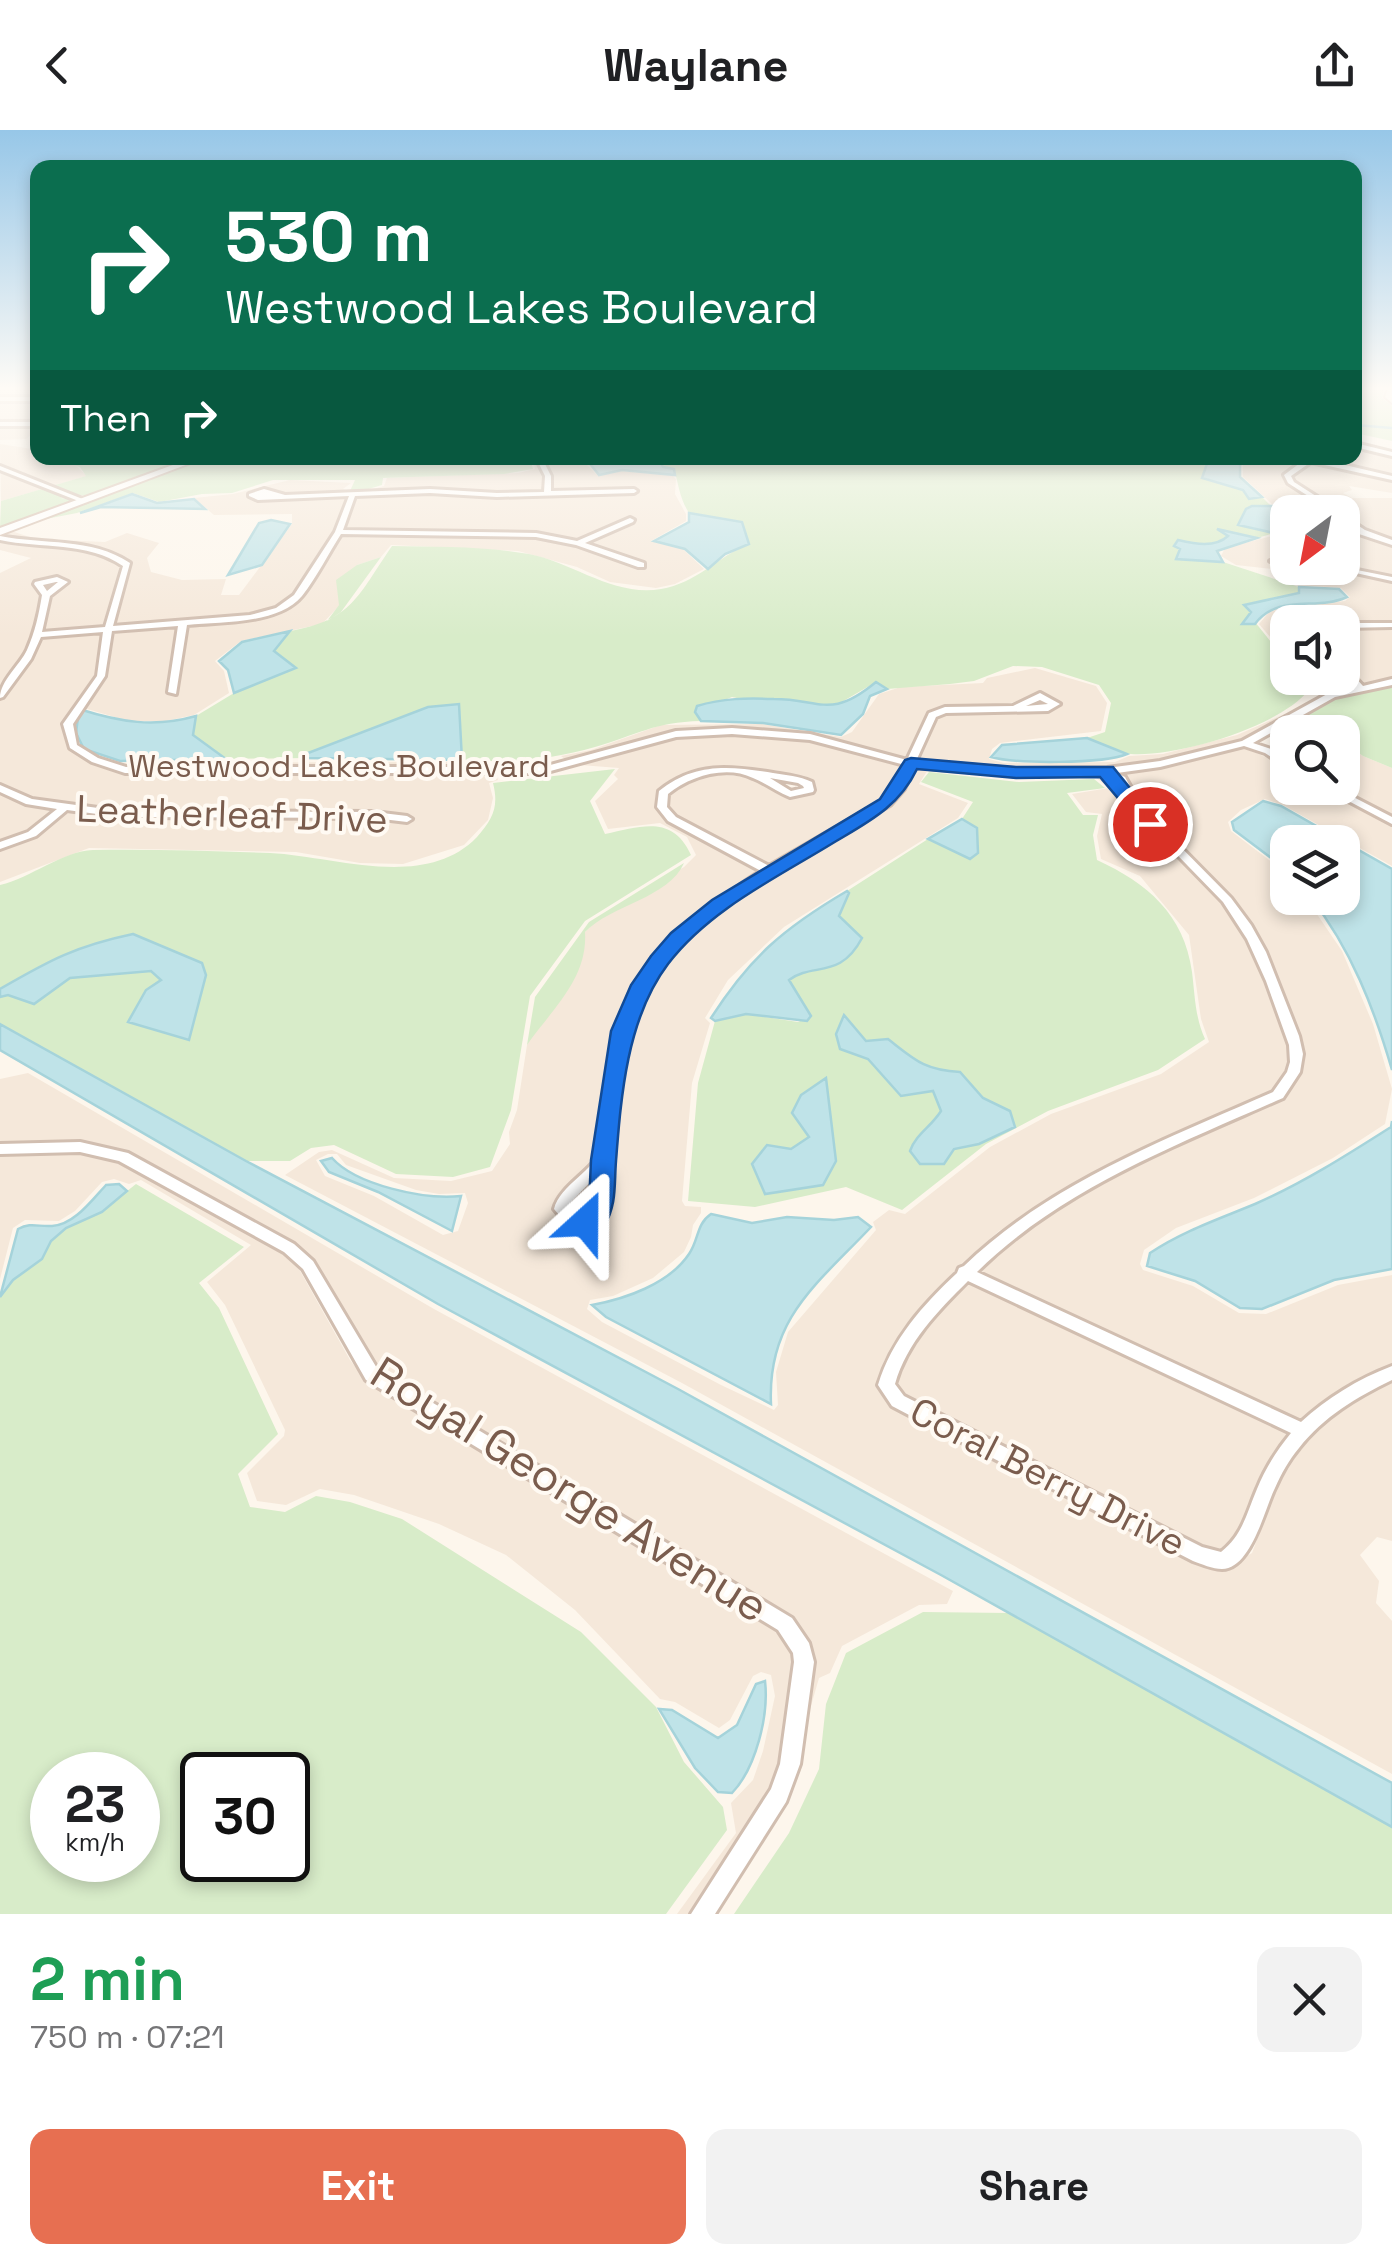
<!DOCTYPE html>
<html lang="en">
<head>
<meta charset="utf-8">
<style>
  :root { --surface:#fff; --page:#f2f2f2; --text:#202124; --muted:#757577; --accent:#e76f51 }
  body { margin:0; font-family:"Space Grotesk",sans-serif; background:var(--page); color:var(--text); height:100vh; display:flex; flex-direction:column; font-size:38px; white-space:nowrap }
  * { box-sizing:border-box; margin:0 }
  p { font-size:32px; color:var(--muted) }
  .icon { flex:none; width:55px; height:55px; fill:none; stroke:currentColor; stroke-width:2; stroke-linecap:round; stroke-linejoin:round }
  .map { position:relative; height:1784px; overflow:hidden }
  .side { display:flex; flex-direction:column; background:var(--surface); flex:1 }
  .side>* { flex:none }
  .guide { position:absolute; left:30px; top:30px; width:1332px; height:305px; border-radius:20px; box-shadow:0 5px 15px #0003; background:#0b6e4f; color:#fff; overflow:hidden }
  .needle { width:65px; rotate:212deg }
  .controls { position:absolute; left:1270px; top:365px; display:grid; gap:20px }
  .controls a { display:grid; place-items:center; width:90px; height:90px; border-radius:20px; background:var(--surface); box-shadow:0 5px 15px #0003; font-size:50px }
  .speed { position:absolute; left:30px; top:1622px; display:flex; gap:20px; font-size:50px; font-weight:700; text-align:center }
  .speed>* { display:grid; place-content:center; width:130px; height:130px; border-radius:50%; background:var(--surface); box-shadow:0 5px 15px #0003; line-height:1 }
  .speed small { font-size:25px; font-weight:400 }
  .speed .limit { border:5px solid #111; border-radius:15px; background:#fff; color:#111 }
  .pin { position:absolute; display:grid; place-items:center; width:85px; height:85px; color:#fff; margin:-42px; border:5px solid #fff; border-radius:50%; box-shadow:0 2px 10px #0007 }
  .me { position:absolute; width:110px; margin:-55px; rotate:24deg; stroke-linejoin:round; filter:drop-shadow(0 0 8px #0008) }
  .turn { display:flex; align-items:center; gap:35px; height:210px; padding:0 30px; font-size:45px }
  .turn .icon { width:130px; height:130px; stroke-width:2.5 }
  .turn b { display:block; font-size:70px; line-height:85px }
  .then { display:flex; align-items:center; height:95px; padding:0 30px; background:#0003; gap:20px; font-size:38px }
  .round { display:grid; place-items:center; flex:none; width:105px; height:105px; border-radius:20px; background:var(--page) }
  .overview { display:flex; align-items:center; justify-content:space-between; height:170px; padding:0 30px }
  h1 { font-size:60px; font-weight:700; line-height:75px; color:#1e9e55 }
  .button { display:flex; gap:20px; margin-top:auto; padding:20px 30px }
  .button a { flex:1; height:115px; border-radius:20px; background:var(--accent); color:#fff; font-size:40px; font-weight:700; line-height:115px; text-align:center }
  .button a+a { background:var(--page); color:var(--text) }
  header { display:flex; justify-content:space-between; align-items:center; height:130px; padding:0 30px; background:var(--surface); font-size:45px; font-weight:700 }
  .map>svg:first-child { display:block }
</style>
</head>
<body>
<header><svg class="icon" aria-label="back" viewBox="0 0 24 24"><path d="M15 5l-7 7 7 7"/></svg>Waylane<svg class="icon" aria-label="share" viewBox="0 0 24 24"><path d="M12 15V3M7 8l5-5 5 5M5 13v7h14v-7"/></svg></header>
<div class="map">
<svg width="1392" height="1784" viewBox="0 0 1392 1784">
  <rect width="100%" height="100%" fill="#fdf6ec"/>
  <!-- residential -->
  <path fill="#f5e8da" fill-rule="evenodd" d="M0 257H37V299L26 309 0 310Z
    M0 314 32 319 37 322 38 328H53L75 335 87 346 1 371Z
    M1355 316 1392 325V347L1312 329 1355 328Z
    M533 328 545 346 544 363 430 360 356 365 287 366 270 360 250 363 248 367 257 369 348 368 335 402 293 467 276 479 250 485 113 498 131 435 121 426 106 419 39 414 0 405 8 400 36 409 105 412 127 403 159 413 147 428 151 442 182 450 226 449 221 465H239L292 394V384L214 385 194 368 233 364 290 350 351 353 343 359 355 364 384 356 387 348 518 343 535 339Z
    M543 328 582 330 598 346 622 341 673 346 676 349 675 364 686 384V391L651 411 683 419 704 439 675 454 656 458 610 452 577 437 518 421 391 415 381 427 357 435 339 476 322 494 241 511 215 531 224 541 229 563 194 585 166 591H128L84 578 106 545 112 502 178 495 168 564H177L187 494 290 476 301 467 341 403 520 405 576 414 626 433 645 435 583 413 632 388 612 393 578 411 507 401 343 400 355 368 429 362 497 366 623 365 637 361 551 363 552 346Z
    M1244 328 1303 329 1284 344 1288 353 1333 382H1294L1284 375 1272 374 1243 347V335L1249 330Z
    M1309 331 1392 349V363L1349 356 1352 360 1343 363 1352 368H1392V411L1365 401 1314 362 1294 352 1291 345Z
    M1342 390 1392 414V448L1343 437Z
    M1276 405 1287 407V426L1273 427 1275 434 1331 438 1392 451V494L1288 492 1287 527 1259 494 1270 481 1345 471 1350 467 1341 458 1300 455 1272 439 1236 435 1221 426 1225 418Z
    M0 410 100 422 123 436 104 499 45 503 50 465 68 451 52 448 34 454 41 466 36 506 17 540 0 560V443L31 428 0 420Z
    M1392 497V550L1362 554 1343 530V498Z
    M103 502 97 547 63 595 69 618 90 632 120 642 496 645 498 650 489 653 493 668 488 690 464 715 403 734 360 733 296 722 89 718 0 752V719L64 682 117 687 372 688 409 693 413 688 375 682 122 681 66 676 34 670 0 653V570L26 539 44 507Z
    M1035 538 1096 556 1107 573 1101 601 1000 613 992 619 989 629 1004 633 1115 632 1129 626 1163 624 1237 605 1285 584 1291 586 1244 610 1205 622 1105 639 1015 640 917 632 936 586 946 582 1058 577 1056 569 1041 564 990 579 933 581 928 585 908 630 811 605 732 599 675 601 569 632 561 626 591 620 661 595 762 594 841 607 852 602 879 564 901 557 983 553 987 548Z
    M732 604 808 610 905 635 894 658 882 671 772 737 676 687 667 676 668 663 677 654 704 644 753 647 796 667 813 661 811 652 735 638 703 639 670 651 658 662 657 677 668 691 764 742 716 772 674 805 637 854 616 901 597 1029 558 1068 554 1079 571 1096 596 1095 607 1083 610 1031 629 901 648 856 683 809 724 776 890 674 904 659 915 637 929 638 919 654 968 673 958 688 784 797 728 850 705 888 710 893 692 953 682 1071 685 1076 701 1077V1083L693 1095 691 1107 684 1122 653 1148 613 1166 590 1170 587 1179 602 1192 721 1255 774 1280 778 1275 776 1242 788 1202 876 1100 873 1092 889 1080 905 1084 990 1017 1051 984 1161 944 1209 912 1201 889 1189 805 1140 746 1101 729 1097 706 1102 684 1086 682 1072 664 1109 658 1095 647 1060 645 1103 644 1146 695 1225 774 1240 796 1267 852 1291 919 1290 939 1273 961 1093 1042 999 1101 961 1134 920 1180 884 1231 880 1259 894 1277 913 1288 1196 1433 1224 1440 1252 1423 1277 1357 1309 1305 1359 1267 1392 1252V1411L1377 1407 1360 1425 1379 1451 1376 1473 1392 1491V1644L682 1253 285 1045 319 1022 332 1020 394 1048 451 1051 492 1041 510 1014 509 1002 517 980 527 915 585 802 598 789 684 737 696 725 687 707 660 693 608 699 595 671 618 649 614 645 619 638 580 635 677 606ZM328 1024H337L346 1035 416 1060 439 1064 465 1063 468 1073 458 1101 443 1105 374 1066 325 1046 316 1030Z
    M1343 612 1363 626 1392 638V688L1335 658H1342Z
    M1243 616 1287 638 1288 658H1323L1392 695V736L1283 675 1265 669 1241 680 1228 692 1231 701 1285 742 1288 768H1306L1342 821 1373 894 1392 959 1385 994 1333 1028 1254 1068 1176 1098 1144 1120 1140 1134 1143 1140 1193 1156 1239 1183 1266 1184 1338 1155 1392 1145V1235L1348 1254 1298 1291 976 1141 1009 1110 1060 1075 1102 1051 1283 969 1302 944 1303 920 1279 852 1250 795 1211 746 1154 693 1129 660 1126 648 1116 643 1163 637Z
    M96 626 118 633 461 632 493 634 495 639 128 638Z
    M0 662 25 674 55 681 28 702 0 713Z
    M28 943 434 1179 953 1461 947 1474 919 1475 842 1516 830 1543 819 1548 805 1597 814 1530 810 1515 791 1486 379 1240 316 1131 295 1113 129 1022 84 1012 45 1010 0 1015V949Z
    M40 1020 76 1022 118 1032 294 1130 350 1230 367 1252 778 1500 795 1533 780 1632 770 1660 689 1784H677L736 1703 731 1673 753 1650 763 1621 775 1566 771 1545 761 1542 753 1546 730 1590 719 1598 675 1572 660 1569 575 1480 506 1425 439 1394 354 1365 320 1359 286 1375 257 1371 247 1343 284 1306 285 1300 225 1175 207 1152 251 1115 141 1050 129 1054 114 1049 102 1052 75 1081 59 1091 25 1090 13 1098 0 1149V1024Z
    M967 1150 1289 1302 1260 1348 1235 1412 1221 1422 1201 1417 904 1265 895 1253 899 1237 933 1187Z"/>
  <!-- green -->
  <path fill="#d8ecc9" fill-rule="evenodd" d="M1355 257H1384L1382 268 1392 276V311L1355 303Z
    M53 328H196L90 367 70 363 84 369 64 365 61 368 78 371 0 398 1 371 86 346 80 337Z
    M203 328H530L533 339 504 344 383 348 382 355 355 363 350 361 355 350H273L232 363 202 364 159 372 133 363 77 383 30 392Z
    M658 328H1209L1203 348 1244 360 1249 369 1262 367 1270 375 1239 395 1275 403 1257 408 1221 400 1228 406C1214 418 1195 414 1178 410L1175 417 1190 428 1223 432 1299 457V463L1245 474 1251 483 1243 493 1255 492 1287 532 1288 548H1299L1308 561C1278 597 1178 627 1131 624 1118 623 1100 612 1087 608L1105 602 1111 573 1099 555 1042 537 1013 536 974 551 950 554 887 559 876 552 840 573 817 577 776 568 752 571 732 567 695 582 701 591C654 592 637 605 595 617 551 630 507 633 462 630L459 575 428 577 309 623 305 628 226 629 192 605 196 586 234 563 295 538 274 521 290 501C353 490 358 465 392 416 437 417 484 416 529 424 574 433 614 467 661 459 696 453 717 428 748 414L742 392 689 383C679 367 679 355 674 339L663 337Z
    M381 427 341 482 327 491 339 475 336 450 357 435Z
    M1392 555V638L1363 626 1343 612 1342 602H1321L1301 588 1335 567Z
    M615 639 590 671 605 704C641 697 672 684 691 725L585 791 530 866 511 980 490 1037 453 1047 396 1044 334 1015 311 1018 290 1031H246L0 894V755C31 748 62 721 93 720 152 719 211 721 270 723 334 726 425 761 477 707 493 689 499 677 493 653Z
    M929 642 1019 652 1094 649 1105 658 1067 663 1083 685H1098L1093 705 1097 730C1147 753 1184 784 1192 842 1195 866 1195 887 1205 909L1158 940 1048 981 986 1014 902 1080 846 1057 755 1077 688 1071 698 953 715 891 746 884 798 892 811 886 789 850C810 835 847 839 862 808L839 787 849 764 847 761 928 709 970 729 977 698 962 689 973 672 921 652Z
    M684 733C669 768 611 775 585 802 588 849 552 879 527 915L535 867 589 792Z
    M136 1054 244 1117 199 1153 219 1178 278 1304 238 1344 250 1377 285 1382 316 1366 350 1372 402 1389 581 1502 656 1577 684 1632 723 1677 727 1700 666 1784H0V1167L13 1149 42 1129 51 1111 66 1098 102 1081ZM52 1645H138V1730H52ZM202 1645H288V1730H202Z
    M923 1482 1009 1483 1392 1697V1784H734L789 1703 819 1639 826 1574 846 1523Z"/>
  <!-- water -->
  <path fill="#bfe3e8" stroke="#a5d3da" stroke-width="2.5" d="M597 328H658L663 337 674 339 675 345 622 340 599 345 591 335Z
    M1209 328 1246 330 1240 335V347L1262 367 1249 369 1243 360 1202 348Z
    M132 364 157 373 194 369 205 379 101 377 80 383Z
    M1252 376H1282L1291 382H1288L1287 406 1238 395 1246 379Z
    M689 383 742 392 749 414 725 424 708 439 685 419 654 411 689 392Z
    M271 390 290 394 262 435 228 445 259 393Z
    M1217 399 1257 408 1217 421 1223 432 1176 429 1180 419 1174 416 1178 410C1195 414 1215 418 1228 406Z
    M1299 457 1339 459 1347 467C1317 481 1278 463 1255 494H1242L1251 482 1244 475 1299 463Z
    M290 501 274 521 296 538 234 563 228 540 219 531 242 512Z
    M876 552 887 559 870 566 863 584 841 605 763 593 701 591 695 582 697 576C723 568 747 568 774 569 821 569 830 590 876 552Z
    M459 574 462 630 305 628 308 623 428 577Z
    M79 579C120 592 154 598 196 586L193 605 226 629 120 631 84 619 76 603Z
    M1087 608 1127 624C1103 634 1016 634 991 627L1002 615Z
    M1263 671 1281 676 1392 739V940C1374 878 1351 819 1311 768H1342V712H1288L1287 740 1234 700 1232 692Z
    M962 689 977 698 978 723 970 729 928 709Z
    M847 761 849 763 839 786 862 808C840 850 813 832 789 850L811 886 807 891 746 884 715 891 711 888C750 827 784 798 847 761Z
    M133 804 202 833 206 845 189 910 128 892 146 860 161 850 151 841 70 848 34 874 8 865 0 867V859C50 830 76 816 133 804Z
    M844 885 866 911 888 909C915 930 924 940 960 942L983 968 1010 981 1015 997 979 1014 954 1019 944 1034H920L910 1021C916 1004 931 997 941 981L933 961 901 966 868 929 840 919 836 904Z
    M0 894 246 1031 678 1259 1392 1653V1697L941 1445 438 1174 0 920Z
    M826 948 836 1031 823 1055 765 1064 752 1034 767 1015 791 1019 809 1007 792 983 801 965Z
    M1392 991V1139L1334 1150 1262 1179 1240 1178 1195 1151 1147 1136 1150 1123C1183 1101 1219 1089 1255 1074 1303 1053 1347 1025 1391 997Z
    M332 1028C356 1055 424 1070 461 1066L452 1101 378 1062 329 1042 321 1031Z
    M119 1054 127 1061 102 1082 66 1098 51 1111 42 1129 13 1150 0 1167 18 1099C31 1092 38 1097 52 1096 74 1095 92 1070 106 1055Z
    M711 1084 752 1093 787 1087 834 1090 858 1087 871 1097C817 1154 767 1189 771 1274L606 1187 592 1175C625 1169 669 1154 689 1124 699 1110 696 1094 711 1084Z
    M765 1551C769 1585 756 1638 732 1663L718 1662 695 1638 659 1579 672 1580 718 1608 737 1595 756 1554Z"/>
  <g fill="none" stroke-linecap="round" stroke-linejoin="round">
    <!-- stream -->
    <path stroke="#a5d3da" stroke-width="2.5" d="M1355 295 1392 298"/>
    <defs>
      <path id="street" d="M0 267H38V271H0Z
        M0 292H38V296H0Z
        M1355 313 1392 322V326L1355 317Z
        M536 328H542L551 346V361L634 359 637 361 634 363 497 367 430 363 355 366 343 400 536 403 577 411 630 388 634 390 633 392 585 413 644 433V437H638L576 415 536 407 341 404C328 424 317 447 302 466 279 494 221 492 187 495L176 564 168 562 178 496 112 501 105 546 73 594 77 615 98 628 126 637H543L676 601 732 598 810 604 907 630 929 583 945 577 1013 576 1040 563 1060 574 1048 581 946 583 936 587 916 631 1015 639 1107 638 1160 631 1242 611 1329 563 1355 557 1342 542V533L1363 556 1392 549V555L1335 567 1253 613 1271 619 1288 630V638L1265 623 1244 616 1160 637 1117 643 1125 647 1135 665 1159 695 1231 768 1251 795 1266 822 1299 906 1303 924 1300 942 1283 968C1177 1015 1061 1059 977 1142L1301 1292C1327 1268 1358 1249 1392 1236V1250C1357 1267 1323 1287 1299 1318 1289 1330 1281 1344 1275 1358 1265 1378 1251 1439 1222 1439 1213 1439 1201 1434 1193 1431L911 1286 892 1276 878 1255C892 1209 923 1175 957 1143L959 1138 964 1136C1050 1053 1166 1009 1273 962L1287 942 1290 932 1289 915 1266 851 1247 809 1223 772 1152 699 1127 668 1117 651 1105 644 1015 645 914 637 904 659 890 675 777 741 776 744 770 745C710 785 649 830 628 902 620 931 620 965 617 994 613 1027 615 1064 599 1093 576 1099 569 1098 554 1079 560 1055 596 1039 600 1020 608 982 605 942 615 905 635 829 700 781 761 741L668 691 657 677 659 661C695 632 730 636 773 643 786 645 799 646 812 652L814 660 813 662 790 667C777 662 766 653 753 648 726 635 690 646 668 664L667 677 676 687 769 736 882 671 894 658 905 635 810 610 732 604 676 607 543 643H125L92 632 70 618 63 594 97 546 103 502 41 507 31 529 3 567 0 568C0 551 20 535 27 520 35 502 39 484 42 465L34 454 35 452 57 447 68 452 50 466 42 502 105 497 123 436C87 411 41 419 0 410V406C44 415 91 407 130 433L113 496 250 485 276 478 294 465 335 402 349 366 258 370 249 366V364L264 359 285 365 430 359 497 363 544 362 545 346ZM56 452H58L47 461 43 455ZM1040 570 1048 574 1026 576ZM770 648 798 653 803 656 804 658 791 661ZM598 1044 590 1082 589 1084 579 1086 569 1077 570 1073ZM968 1151 1291 1303C1277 1320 1265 1339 1257 1359 1247 1382 1243 1405 1221 1422L1202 1417 904 1266 895 1254C907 1212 938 1181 968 1151Z
        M1300 328H1315L1392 346V350L1311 332 1291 346 1294 352 1341 382H1333L1288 353 1284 345 1304 330Z
        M0 336 85 370 87 371 81 372 0 340Z
        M1342 385 1365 400 1392 410V415L1359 404 1342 391Z
        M1288 425V430L1282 431 1288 432V437L1270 431Z
        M1342 437 1392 447V451L1333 438Z
        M1342 493H1392V497L1342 498Z
        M0 655 32 669 120 681 374 682 407 686 412 689 407 692 374 688 120 687 67 680 36 706 0 719V712L28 702 57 679 26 674 0 662Z
        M1324 658H1336L1392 687V694Z
        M80 1012 128 1023 294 1114 313 1131 378 1240 792 1488 809 1513 814 1532 800 1634 786 1672 715 1784H691L771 1659 780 1634 794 1532 793 1523 778 1500 366 1250 303 1139 284 1122 119 1031 80 1022 0 1024V1014Z"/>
      <path id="secondary" d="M1389 257H1392V273L1385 267Z
        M192 328H204L0 405V398Z"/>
    </defs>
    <!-- street casing -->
    <use href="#street" stroke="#d1beb0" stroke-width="6"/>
    <!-- secondary casing -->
    <use href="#secondary" stroke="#d6c0b0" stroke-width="4"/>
    <!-- street -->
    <use href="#street" fill="#fff" fill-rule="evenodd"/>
    <!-- secondary -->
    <use href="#secondary" fill="#fff" fill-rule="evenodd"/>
  </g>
  <!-- sky -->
  <linearGradient id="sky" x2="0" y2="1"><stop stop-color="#97c7e8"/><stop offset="0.51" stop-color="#fefbf6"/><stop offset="1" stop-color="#fefbf6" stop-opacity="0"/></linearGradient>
  <rect width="1392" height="507" fill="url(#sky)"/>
  <!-- route -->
  <path fill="#1a73e8" stroke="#114b97" stroke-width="2.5" d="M911 628 1016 637H1113L1159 694 1157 698H1143L1100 647 1016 648 917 639C899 677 868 692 833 713 776 748 709 780 668 834 627 888 621 966 616 1031 614 1057 617 1073 604 1097L585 1102 576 1099 572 1092 576 1085 585 1082 589 1075 591 1030 611 901 631 855 651 826 671 803 712 770 880 669 905 630Z"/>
  <g text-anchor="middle" stroke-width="8" stroke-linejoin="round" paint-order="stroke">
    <!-- far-street labels -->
    <g font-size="32" fill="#7a5c4d" stroke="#fffaf3">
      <text x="339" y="647">Westwood Lakes Boulevard</text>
    </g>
    <!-- street labels -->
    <g font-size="38" fill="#7a5c4d" stroke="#fffaf3">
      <text transform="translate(232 684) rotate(2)" y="13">Leatherleaf Drive</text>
      <text transform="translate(1048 1347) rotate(27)" y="13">Coral Berry Drive</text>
    </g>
    <!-- near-street labels -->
    <g font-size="45" fill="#7a5c4d" stroke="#fffaf3">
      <text transform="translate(570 1359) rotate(32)" y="16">Royal George Avenue</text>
    </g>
  </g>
</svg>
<div class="controls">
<a><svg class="needle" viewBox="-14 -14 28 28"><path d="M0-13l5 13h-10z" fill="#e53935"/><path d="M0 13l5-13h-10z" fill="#757577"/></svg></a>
<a><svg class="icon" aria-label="sound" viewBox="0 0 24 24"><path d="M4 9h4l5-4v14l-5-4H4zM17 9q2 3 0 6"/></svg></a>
<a><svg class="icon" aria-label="search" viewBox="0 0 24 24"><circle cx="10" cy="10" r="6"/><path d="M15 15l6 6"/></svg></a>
<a><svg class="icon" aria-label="layers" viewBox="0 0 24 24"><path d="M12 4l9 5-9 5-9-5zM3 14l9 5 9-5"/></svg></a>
</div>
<div class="speed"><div>23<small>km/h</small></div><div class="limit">30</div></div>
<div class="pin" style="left:1150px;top:694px;background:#d93025"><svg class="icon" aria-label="arrive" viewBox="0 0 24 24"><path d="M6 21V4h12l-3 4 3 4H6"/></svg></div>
<svg class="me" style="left:585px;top:1092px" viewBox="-20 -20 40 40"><path d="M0-17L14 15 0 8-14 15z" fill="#1a73e8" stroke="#fff" stroke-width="4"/></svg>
<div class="guide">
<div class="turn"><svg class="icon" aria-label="right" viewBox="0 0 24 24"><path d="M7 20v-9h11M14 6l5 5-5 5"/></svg><div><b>530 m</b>Westwood Lakes Boulevard</div></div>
<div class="then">Then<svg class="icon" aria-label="right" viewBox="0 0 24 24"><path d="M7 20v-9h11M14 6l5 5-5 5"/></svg></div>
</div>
</div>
<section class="side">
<div class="overview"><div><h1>2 min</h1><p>750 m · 07:21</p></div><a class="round"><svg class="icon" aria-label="close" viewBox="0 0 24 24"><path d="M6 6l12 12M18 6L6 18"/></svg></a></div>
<div class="button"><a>Exit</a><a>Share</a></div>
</section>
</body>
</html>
